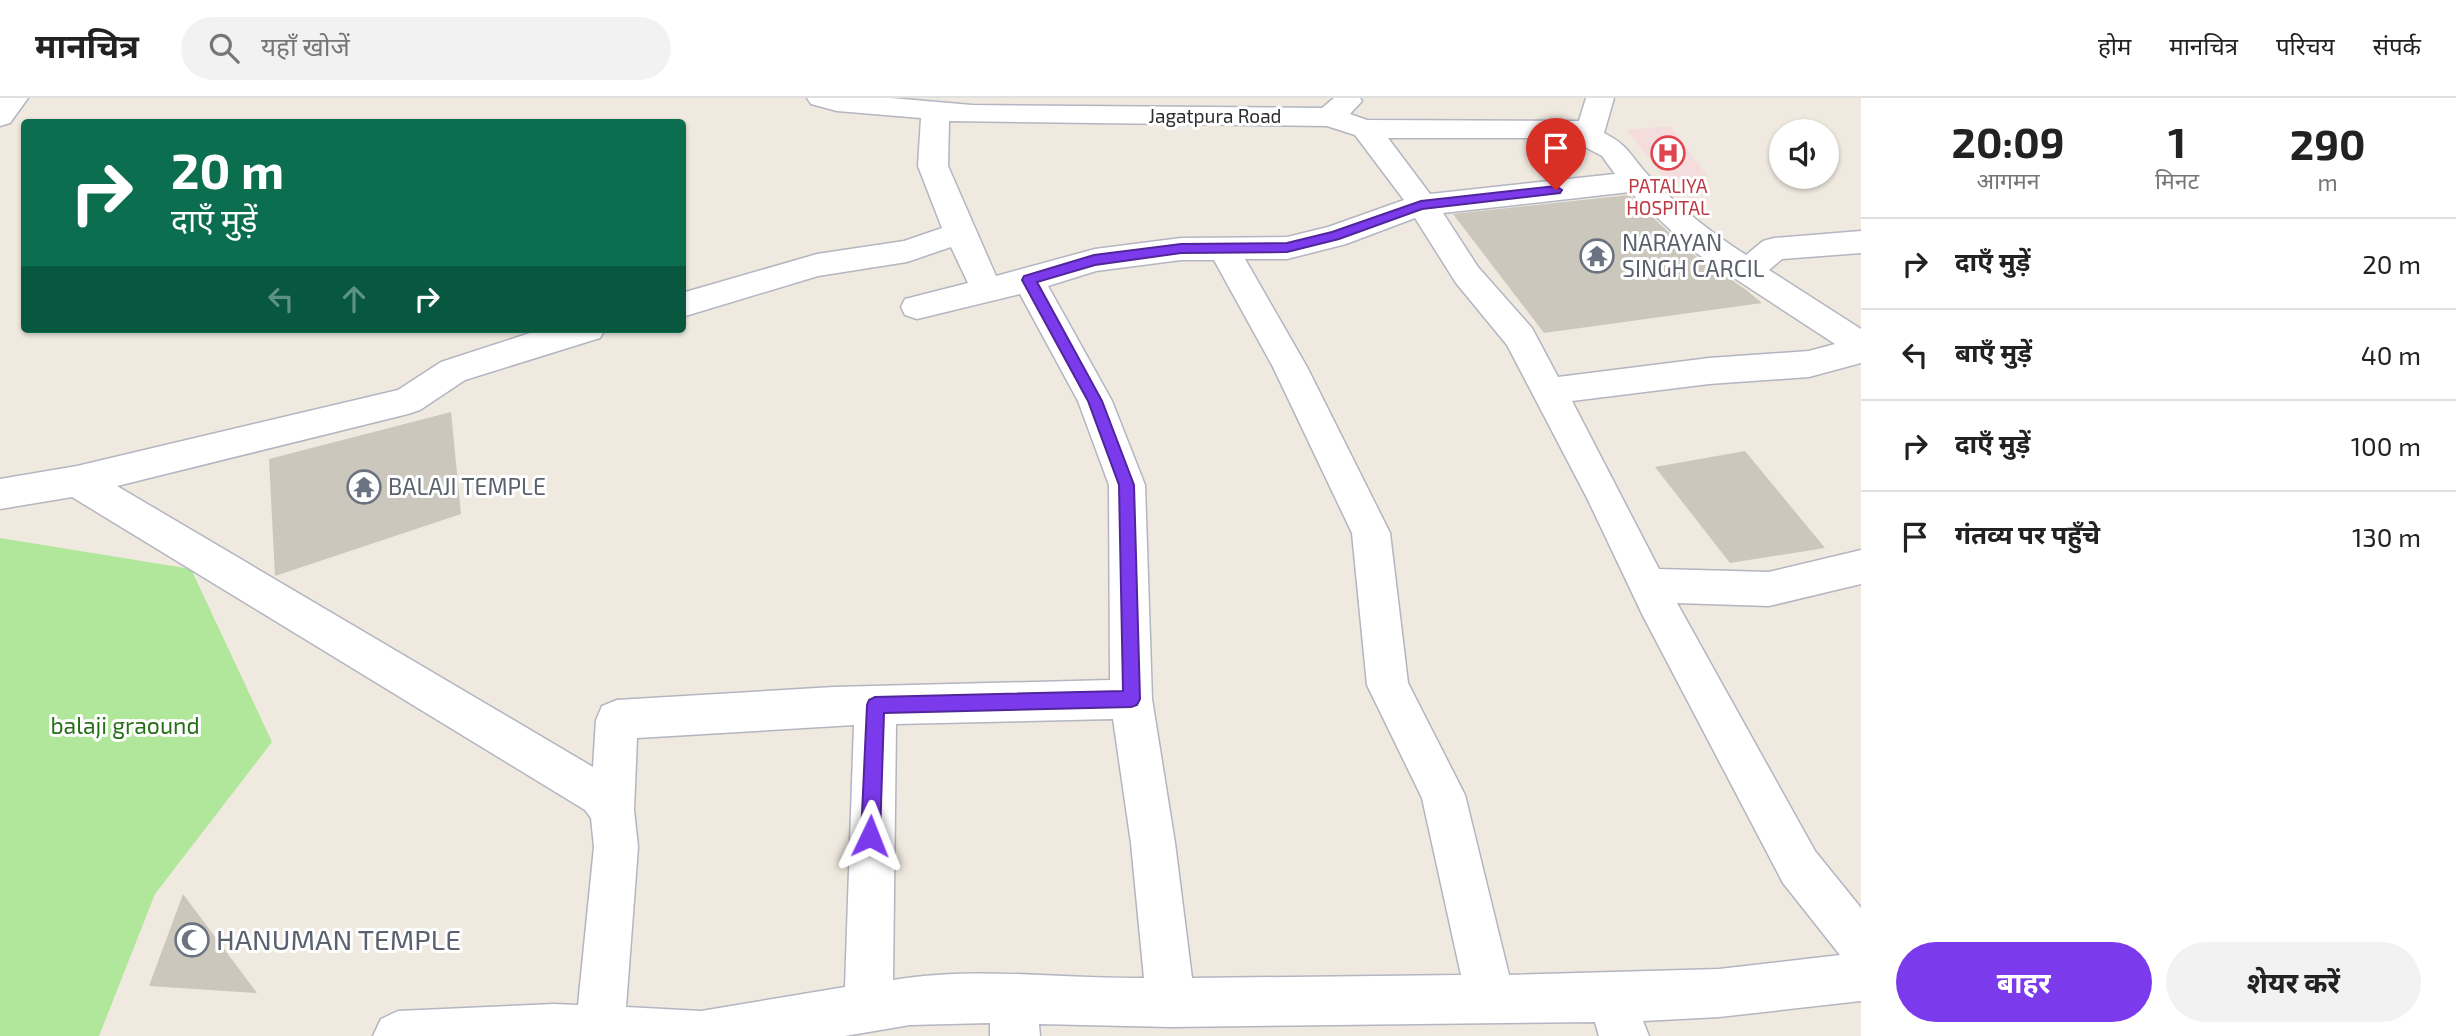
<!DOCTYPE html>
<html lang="hi">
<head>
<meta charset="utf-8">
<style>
  :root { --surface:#fff; --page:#f2f2f2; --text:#222; --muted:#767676; --line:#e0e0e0; --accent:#7c3aed }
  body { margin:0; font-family:"Exo 2","Noto Sans Devanagari",sans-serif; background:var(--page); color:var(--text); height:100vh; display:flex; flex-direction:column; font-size:26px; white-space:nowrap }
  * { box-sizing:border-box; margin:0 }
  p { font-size:23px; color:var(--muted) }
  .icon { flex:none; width:38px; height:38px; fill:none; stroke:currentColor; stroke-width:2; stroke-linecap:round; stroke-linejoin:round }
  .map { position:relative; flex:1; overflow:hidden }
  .details { display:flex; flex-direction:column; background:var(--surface); width:595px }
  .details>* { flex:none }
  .guide { position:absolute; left:21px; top:21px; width:665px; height:214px; border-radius:7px; box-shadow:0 2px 5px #0004; background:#0b6e4f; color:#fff; overflow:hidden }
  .buttons { position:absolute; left:1769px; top:21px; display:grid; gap:14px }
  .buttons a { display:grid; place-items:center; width:70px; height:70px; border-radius:50%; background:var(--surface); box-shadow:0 2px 5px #0004; font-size:35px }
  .pin { position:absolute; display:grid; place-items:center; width:60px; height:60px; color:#fff; margin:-72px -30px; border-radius:50% 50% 50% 0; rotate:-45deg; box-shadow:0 0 7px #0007 }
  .pin .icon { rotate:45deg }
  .me { position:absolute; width:77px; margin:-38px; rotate:2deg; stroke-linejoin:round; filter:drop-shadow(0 0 5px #0008) }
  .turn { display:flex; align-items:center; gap:24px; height:147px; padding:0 35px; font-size:32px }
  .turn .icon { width:91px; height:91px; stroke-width:2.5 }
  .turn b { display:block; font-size:49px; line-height:60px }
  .lanes { display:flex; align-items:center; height:66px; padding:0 35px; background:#0003; justify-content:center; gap:35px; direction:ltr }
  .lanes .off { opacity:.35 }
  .eta { display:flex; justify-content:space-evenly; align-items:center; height:119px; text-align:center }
  .eta b { font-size:42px; font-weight:700; line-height:49px }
  .primary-button { display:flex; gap:14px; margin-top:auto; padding:14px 35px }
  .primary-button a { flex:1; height:80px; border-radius:42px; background:var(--accent); color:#fff; font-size:28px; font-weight:700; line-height:80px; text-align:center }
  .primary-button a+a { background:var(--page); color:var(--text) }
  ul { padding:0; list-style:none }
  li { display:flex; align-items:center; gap:21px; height:91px; padding:0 35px; border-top:2px solid var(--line) }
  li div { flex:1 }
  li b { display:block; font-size:26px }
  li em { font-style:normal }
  header { display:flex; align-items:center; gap:42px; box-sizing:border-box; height:98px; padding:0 35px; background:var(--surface); border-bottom:2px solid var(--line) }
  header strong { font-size:33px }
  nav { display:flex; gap:38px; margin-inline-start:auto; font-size:24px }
  .search { width:490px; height:63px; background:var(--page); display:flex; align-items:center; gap:18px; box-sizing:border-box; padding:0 24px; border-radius:38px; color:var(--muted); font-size:26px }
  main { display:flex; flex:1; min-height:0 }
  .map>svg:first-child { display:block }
</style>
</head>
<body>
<header>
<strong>मानचित्र</strong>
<div class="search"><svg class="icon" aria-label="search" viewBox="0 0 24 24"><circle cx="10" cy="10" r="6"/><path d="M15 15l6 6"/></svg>यहाँ खोजें</div>
<nav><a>होम</a><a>मानचित्र</a><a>परिचय</a><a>संपर्क</a></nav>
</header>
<main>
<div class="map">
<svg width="1861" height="938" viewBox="0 0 1861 938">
  <rect width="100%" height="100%" fill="#efe9df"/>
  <!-- medical -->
  <path fill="#f5dddd" d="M1671 28 1707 78 1666 83 1627 32Z"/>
  <!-- green -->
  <path fill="#b0e79a" d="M0 440 191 471 272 644 155 796 99 938H0Z"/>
  <!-- building -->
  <path fill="#cbc7bd" d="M1629 97 1691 155 1745 191 1762 205 1544 235 1453 116Z
    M451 314 461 416 275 478 269 361Z
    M1745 353 1825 450 1730 465 1655 369Z
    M183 796 257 895 149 888Z"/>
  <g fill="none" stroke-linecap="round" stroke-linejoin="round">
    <defs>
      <path id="minor" d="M0 0H28L10 25 0 28Z
        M807 0H891L972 7 1322 10 1334 0H1360L1362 3 1350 16 1367 22 1579 23 1586 0H1614L1604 35C1628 47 1630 57 1647 76 1676 107 1710 134 1746 157L1763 143 1774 140 1861 133V155L1782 161 1769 172 1861 231V265L1809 279 1709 286 1572 303 1659 471 1769 474 1861 452V486L1769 508 1677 505 1815 753 1861 810V903L1719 919 1643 923 1649 938H1599L1595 924 1171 929 1039 926 1040 938H990V925L910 927 845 938H373L381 921 398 913 554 906 578 907 594 749 591 720 585 712 72 399 0 411V381L77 368 398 292 441 264 536 233 605 231 600 240 465 282 420 312 408 316 117 388 593 669 596 622 602 608 617 602 834 589 1110 582 1109 387 1078 303 1020 196 917 221 905 217 901 209 905 201 968 185 951 149 907 164 818 178 682 219V195L817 156 904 143 942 130 918 68 921 20 837 13 811 6ZM949 23 1327 28 1355 37 1404 102 1328 129 1287 139 1181 140 1095 151 996 178 948 68ZM1388 40H1568L1602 58 1615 76 1430 96ZM1630 94 1693 153 1835 246 1809 253 1709 260 1558 279 1532 230 1478 169 1443 115ZM1415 120 1456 185 1507 247 1588 402 1643 518 1783 785 1840 857 1719 871 1509 877 1465 697 1408 585 1390 435 1307 269 1245 161H1287L1346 146ZM1181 162H1214L1273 269 1352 435 1367 587 1422 700 1461 877 1192 880 1175 745 1152 601 1145 387 1112 303 1048 188 1096 173ZM1113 621 1131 745 1144 880C1061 881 976 868 893 882L896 626ZM854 627 845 889 701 913 626 909 638 749 634 712 637 640Z"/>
    </defs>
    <!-- minor casing -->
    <use href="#minor" stroke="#b3b5c1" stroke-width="3"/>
    <!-- minor -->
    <use href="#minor" fill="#fff" fill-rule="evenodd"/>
  </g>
  <!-- route -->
  <path fill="#7c3aed" stroke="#51269a" stroke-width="2" d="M1556 88 1562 92 1560 95 1422 111 1339 141 1287 154 1181 155 1095 167 1037 184 1102 303 1134 387 1140 601 1137 607 1131 609 884 615 880 738 877 745 870 748 864 745 861 738 867 607 869 602 875 599 1123 593 1119 387 1088 303 1022 182 1024 178 1094 157 1181 146 1287 145 1332 134 1421 103Z"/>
  <!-- icons -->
  <defs>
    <symbol id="hospital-ring" viewBox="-11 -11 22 22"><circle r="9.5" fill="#fff" stroke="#e0444e" stroke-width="1.5"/><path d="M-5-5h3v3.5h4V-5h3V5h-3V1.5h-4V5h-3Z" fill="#e0444e"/></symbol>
    <symbol id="temple-ring" viewBox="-11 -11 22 22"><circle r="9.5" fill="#fff" stroke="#6b7280" stroke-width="1.5"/><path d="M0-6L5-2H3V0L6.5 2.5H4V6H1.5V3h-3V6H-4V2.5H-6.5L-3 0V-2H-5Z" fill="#6b7280"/></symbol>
    <symbol id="mosque-ring" viewBox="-11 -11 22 22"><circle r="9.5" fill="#fff" stroke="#6b7280" stroke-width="1.5"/><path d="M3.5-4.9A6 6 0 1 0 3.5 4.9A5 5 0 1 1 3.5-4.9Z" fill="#6b7280"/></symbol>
  </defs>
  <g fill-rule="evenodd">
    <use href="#hospital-ring" x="1649" y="36" width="38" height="38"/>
    <use href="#temple-ring" x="1578" y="139" width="38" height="38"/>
    <use href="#temple-ring" x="345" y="370" width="38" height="38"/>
    <use href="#mosque-ring" x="173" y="823" width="38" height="38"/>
  </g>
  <g text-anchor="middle" stroke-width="6" stroke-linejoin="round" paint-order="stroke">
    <!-- far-street labels -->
    <g font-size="19" fill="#2d2d2d" stroke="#fff">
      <text x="1215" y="25">Jagatpura Road</text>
    </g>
    <!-- far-health labels -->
    <g font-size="19" fill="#be3a42" stroke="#fff">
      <text x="1668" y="95">PATALIYA<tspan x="1668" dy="22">HOSPITAL</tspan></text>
    </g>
    <!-- worship labels -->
    <g font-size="23" fill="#5b616d" stroke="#fff" text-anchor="start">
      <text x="1622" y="153">NARAYAN<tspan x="1622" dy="26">SINGH CARCIL</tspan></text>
      <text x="388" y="397">BALAJI TEMPLE</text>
    </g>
    <!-- park labels -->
    <g font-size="23" fill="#257018" stroke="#fff">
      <text x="125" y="636">balaji graound</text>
    </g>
    <!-- near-worship labels -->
    <g font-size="28" fill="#5b616d" stroke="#fff" text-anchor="start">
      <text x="216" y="852">HANUMAN TEMPLE</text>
    </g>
  </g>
</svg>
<div class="buttons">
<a><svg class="icon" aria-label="sound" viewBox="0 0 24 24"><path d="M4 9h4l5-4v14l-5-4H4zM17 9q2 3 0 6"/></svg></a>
</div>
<div class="pin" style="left:1556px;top:92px;background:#d93025"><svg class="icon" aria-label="arrive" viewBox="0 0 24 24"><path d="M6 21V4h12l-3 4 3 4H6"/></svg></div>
<svg class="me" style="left:870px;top:738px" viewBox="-20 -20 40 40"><path d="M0-17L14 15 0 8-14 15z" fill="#7c3aed" stroke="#fff" stroke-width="4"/></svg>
<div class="guide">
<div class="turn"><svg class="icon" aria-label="right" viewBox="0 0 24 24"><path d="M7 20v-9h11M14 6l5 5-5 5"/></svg><div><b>20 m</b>दाएँ मुड़ें</div></div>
<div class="lanes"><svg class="icon off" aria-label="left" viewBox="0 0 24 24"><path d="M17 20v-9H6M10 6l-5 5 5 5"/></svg><svg class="icon off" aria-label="ahead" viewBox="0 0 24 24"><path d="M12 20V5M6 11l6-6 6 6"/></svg><svg class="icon" aria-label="right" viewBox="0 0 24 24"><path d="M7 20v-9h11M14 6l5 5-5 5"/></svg></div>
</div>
</div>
<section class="details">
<div class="eta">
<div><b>20:09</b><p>आगमन</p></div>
<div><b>1</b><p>मिनट</p></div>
<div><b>290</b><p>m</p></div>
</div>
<ul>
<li><svg class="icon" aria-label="right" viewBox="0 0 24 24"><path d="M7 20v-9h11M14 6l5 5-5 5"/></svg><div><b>दाएँ मुड़ें</b></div><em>20 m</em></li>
<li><svg class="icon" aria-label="left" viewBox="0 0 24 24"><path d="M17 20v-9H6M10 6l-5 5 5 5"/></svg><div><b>बाएँ मुड़ें</b></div><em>40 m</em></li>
<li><svg class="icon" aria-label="right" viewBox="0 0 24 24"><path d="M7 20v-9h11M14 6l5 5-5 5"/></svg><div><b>दाएँ मुड़ें</b></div><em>100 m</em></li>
<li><svg class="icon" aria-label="arrive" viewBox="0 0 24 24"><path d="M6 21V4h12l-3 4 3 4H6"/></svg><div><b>गंतव्य पर पहुँचे</b></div><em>130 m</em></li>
</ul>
<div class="primary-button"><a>बाहर</a><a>शेयर करें</a></div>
</section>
</main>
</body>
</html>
